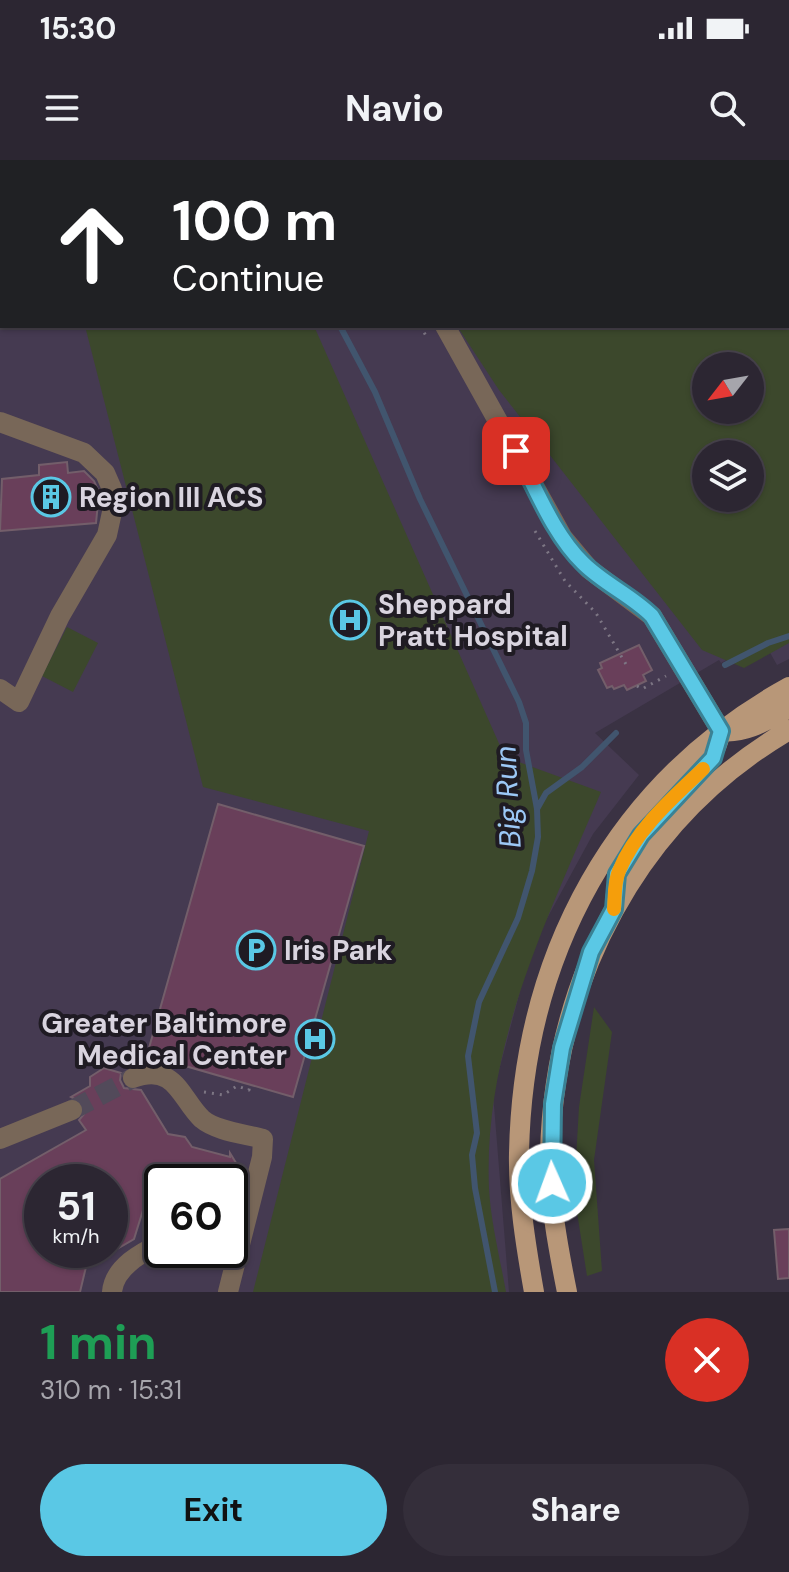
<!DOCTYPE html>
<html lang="en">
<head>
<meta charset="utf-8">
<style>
  :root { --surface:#2c2632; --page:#342e3a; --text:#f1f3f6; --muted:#a6a5ac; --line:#48434d; --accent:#5ac8e5 }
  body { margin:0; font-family:"DM Sans",sans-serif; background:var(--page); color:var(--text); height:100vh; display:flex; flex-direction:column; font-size:30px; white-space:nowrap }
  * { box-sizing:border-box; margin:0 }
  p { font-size:26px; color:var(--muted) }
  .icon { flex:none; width:44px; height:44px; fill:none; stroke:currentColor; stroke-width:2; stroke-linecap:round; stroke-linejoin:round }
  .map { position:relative; height:1132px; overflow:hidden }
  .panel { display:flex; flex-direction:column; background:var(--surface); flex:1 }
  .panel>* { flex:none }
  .top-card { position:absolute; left:0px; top:0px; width:790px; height:168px; box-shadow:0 2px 6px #0004,0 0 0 2px var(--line); background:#202124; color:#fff; overflow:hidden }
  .needle { width:52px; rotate:239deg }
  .controls { position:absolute; left:692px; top:192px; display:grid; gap:16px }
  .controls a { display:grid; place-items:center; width:72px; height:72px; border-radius:50%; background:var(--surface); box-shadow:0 2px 6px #0004,0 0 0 2px var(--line); font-size:40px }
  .speed { position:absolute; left:24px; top:1004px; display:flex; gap:16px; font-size:40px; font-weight:700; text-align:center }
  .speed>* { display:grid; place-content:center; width:104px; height:104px; border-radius:50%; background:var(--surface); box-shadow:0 2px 6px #0004,0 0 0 2px var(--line); line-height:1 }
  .speed small { font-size:20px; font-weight:400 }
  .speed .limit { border:4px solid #111; border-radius:12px; background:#fff; color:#111 }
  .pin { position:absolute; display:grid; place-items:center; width:68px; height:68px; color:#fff; margin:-34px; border-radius:16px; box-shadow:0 4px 12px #0006 }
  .me { position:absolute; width:88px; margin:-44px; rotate:358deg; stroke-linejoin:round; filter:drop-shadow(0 0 6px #0008) }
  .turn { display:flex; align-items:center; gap:28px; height:168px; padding:0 40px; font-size:36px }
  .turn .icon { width:104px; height:104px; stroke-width:2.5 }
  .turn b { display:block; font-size:56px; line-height:68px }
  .round { display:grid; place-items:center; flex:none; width:84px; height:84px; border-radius:42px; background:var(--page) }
  .overview { display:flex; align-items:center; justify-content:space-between; height:136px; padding:0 40px }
  h1 { font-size:48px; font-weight:700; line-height:60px; color:#1e9e55 }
  .action { display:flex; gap:16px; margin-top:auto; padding:16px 40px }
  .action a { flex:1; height:92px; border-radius:48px; background:var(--accent); color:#111; font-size:32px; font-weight:700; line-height:92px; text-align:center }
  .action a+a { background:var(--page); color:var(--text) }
  .status { display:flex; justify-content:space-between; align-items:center; height:56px; padding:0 40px; background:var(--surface); direction:ltr }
  .status svg { height:22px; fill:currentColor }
  header { display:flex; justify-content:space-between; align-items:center; height:104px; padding:0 40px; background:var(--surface); font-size:36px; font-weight:700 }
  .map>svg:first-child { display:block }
</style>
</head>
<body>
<div class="status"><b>15:30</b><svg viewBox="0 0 49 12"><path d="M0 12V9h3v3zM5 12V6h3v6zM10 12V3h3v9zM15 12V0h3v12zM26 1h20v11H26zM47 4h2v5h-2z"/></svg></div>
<header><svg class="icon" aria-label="menu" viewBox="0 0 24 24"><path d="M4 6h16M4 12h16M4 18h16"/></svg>Navio<svg class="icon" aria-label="search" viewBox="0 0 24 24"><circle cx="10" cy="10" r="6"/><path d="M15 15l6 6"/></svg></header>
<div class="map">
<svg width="789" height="1132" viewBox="0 0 789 1132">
  <rect width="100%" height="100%" fill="#3a3243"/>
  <!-- built -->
  <path fill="#453a51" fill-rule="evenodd" d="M0 0H789V499L777 505 763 480 721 503 719 500 595 573 639 615 593 674 532 786 493 933 509 1132H0ZM2 2H788V166H2ZM706 206H750V250H706ZM706 294H750V338H706ZM42 1022H110V1090H42ZM162 1022H230V1090H162Z"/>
  <!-- green -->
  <path fill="#3c482c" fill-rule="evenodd" d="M11 0H789V483L744 508 702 490 499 230 457 166H788V2ZM706 206H750V250H706ZM750 294V338H706V294Z
    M85 166H314L505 597 601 632C547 759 483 887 489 1029 491 1063 500 1098 506 1132H253L369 671 203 627Z
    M67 467 98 483 73 532 42 516Z
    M594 847 612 872 594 1000 602 1111 587 1116 574 1033 579 947Z"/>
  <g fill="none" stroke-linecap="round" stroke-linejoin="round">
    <!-- stream -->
    <path stroke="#41556e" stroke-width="6" d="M276 0 277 2
      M340 166 375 232 420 339 519 542 526 563V590L537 649 538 677 532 711 518 758 479 842 468 896 477 973 472 995 475 1028 495 1132
      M725 505 768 483 789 476
      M537 649 546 633 582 607 616 573"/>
  </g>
  <!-- building -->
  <path fill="#693f5a" stroke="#735e6a" stroke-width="2" d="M67 302 68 313 84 311 94 321 99 332 96 363 0 371 2 319 39 315V305Z
    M639 485 652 510 643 515 646 521 627 530 624 525 614 529 612 526 607 528 598 510 602 508 600 503Z
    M218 644 364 686 293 937 147 895Z
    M104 908 121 913 120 920 124 928 141 930 168 974 185 977 192 987 230 997V993L244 1016 238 1037 230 1034V1022H162V1051L144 1047 134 1079 110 1093V1022H42V1090H90L80 1132H0V1019L86 970 79 960 85 953 84 944 71 937 90 926V917Z
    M789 1069V1118L778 1119 774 1070Z"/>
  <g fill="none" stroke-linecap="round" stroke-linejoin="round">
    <!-- minor-tunnel -->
    <path stroke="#524a5a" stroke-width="20" stroke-dasharray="20 10" stroke-linecap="butt" d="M72 950 133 918"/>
    <!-- path -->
    <path stroke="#7d7684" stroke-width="3" stroke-dasharray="2 6" stroke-linecap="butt" d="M309 0 310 2
      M0 70H2
      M420 166 428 179
      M535 371 565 421 596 453 627 506
      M637 526 642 529 666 516
      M204 932 223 935 237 926 249 930 250 925"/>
    <!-- minor -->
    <path stroke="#786758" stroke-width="20" d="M0 37H2
      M445 166 563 378 589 409 652 456 721 571
      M0 262 84 293 105 313 112 329V352L107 375 60 456 19 542 0 529
      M133 918C176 902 181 940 202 959 216 971 245 974 263 979L262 997 228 1132
      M0 979 72 950
      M112 1132C114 1107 142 1092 162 1083"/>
    <!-- major -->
    <path stroke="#b89778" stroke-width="20" d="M721 571C746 574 767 560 789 548
      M615 742C619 697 644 667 675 635 696 614 715 601 721 571
      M534 1132C526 1087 518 1038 519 993 523 795 615 623 789 527
      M567 1132C558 1087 549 1040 550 994 554 820 637 659 789 570"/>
  </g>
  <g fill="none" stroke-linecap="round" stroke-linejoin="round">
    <defs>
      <path id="route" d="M516 291C536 328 553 374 583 403 604 424 631 435 652 456L721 571 713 598 641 675 617 714 614 749 591 792 562 888 553 944 552 1023"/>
    </defs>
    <!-- route casing -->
    <use href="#route" stroke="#3a8295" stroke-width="20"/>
    <!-- route -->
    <use href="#route" stroke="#5ac8e5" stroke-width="14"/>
    <!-- slow -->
    <path stroke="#f59e0b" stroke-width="14" d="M614 749C615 737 614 722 619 711 635 671 671 639 703 609"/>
  </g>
  <!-- icons -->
  <defs>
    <symbol id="building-ring" viewBox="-11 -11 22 22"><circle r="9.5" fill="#1f1b23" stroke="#5ac8e5" stroke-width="1.5"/><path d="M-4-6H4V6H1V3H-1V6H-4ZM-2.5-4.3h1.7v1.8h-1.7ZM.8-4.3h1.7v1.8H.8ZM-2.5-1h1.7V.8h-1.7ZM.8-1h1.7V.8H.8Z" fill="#5ac8e5"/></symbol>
    <symbol id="hospital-ring" viewBox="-11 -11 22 22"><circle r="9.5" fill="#1f1b23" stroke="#5ac8e5" stroke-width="1.5"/><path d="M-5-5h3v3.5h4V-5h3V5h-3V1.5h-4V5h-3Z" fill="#5ac8e5"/></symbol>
    <symbol id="parking-ring" viewBox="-11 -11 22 22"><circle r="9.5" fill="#1f1b23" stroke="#5ac8e5" stroke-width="1.5"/><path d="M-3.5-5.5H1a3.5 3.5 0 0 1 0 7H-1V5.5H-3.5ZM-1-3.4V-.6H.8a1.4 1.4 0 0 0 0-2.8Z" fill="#5ac8e5"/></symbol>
  </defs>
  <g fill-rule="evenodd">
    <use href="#building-ring" x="29" y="315" width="44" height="44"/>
    <use href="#hospital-ring" x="328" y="438" width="44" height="44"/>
    <use href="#parking-ring" x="234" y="768" width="44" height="44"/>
    <use href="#hospital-ring" x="293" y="857" width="44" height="44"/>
  </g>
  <g text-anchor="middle" stroke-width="8" stroke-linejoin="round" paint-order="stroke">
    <!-- poi labels -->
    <g font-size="28" font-weight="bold" fill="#d9d4df" stroke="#1f1b23" text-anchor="start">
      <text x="79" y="347">Region III ACS</text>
      <text x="378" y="454">Sheppard<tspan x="378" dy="32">Pratt Hospital</tspan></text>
      <text x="284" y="800">Iris Park</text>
      <text x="287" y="873" text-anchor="end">Greater Baltimore<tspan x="287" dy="32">Medical Center</tspan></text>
    </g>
    <!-- water labels -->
    <g font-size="30" font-style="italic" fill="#9cc8f6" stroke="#1f1b23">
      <text transform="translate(508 637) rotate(-93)" y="10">Big Run</text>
    </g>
  </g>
</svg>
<div class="controls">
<a><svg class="needle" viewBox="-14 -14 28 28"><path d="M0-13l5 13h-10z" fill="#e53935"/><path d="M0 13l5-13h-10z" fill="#a6a5ac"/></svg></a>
<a><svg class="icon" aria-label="layers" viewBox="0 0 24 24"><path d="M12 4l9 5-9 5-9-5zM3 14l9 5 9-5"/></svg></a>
</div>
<div class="speed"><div>51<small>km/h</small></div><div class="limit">60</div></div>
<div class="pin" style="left:516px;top:291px;background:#d93025"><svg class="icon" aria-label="arrive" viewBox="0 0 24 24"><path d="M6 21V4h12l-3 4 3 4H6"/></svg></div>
<svg class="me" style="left:552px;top:1023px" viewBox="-20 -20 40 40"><circle r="17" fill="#5ac8e5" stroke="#fff" stroke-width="3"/><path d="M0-11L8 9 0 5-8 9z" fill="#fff"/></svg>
<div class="top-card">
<div class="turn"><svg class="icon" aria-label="ahead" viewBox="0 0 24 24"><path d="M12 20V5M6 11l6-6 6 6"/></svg><div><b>100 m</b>Continue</div></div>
</div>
</div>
<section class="panel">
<div class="overview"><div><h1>1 min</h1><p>310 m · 15:31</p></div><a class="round" style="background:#d93025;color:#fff"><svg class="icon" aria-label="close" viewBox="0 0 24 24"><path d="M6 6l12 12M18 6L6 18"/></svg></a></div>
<div class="action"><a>Exit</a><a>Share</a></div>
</section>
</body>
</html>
